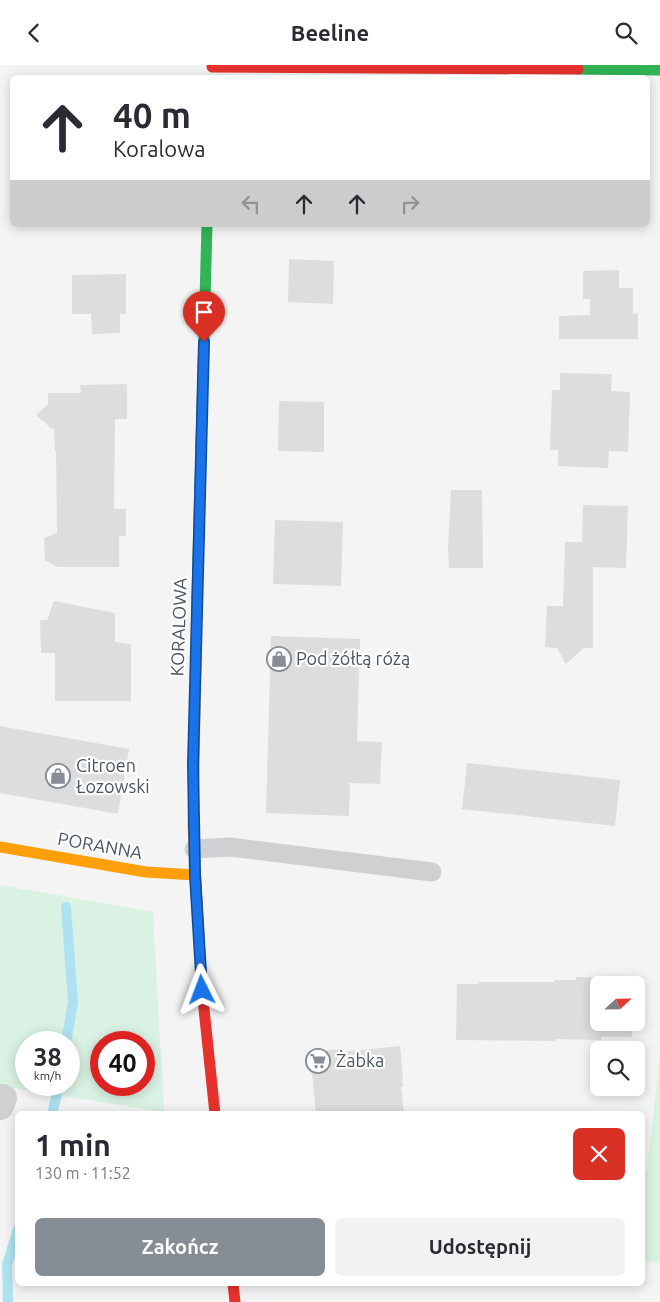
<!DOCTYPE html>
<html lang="pl">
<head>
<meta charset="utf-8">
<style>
  :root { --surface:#fff; --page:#f2f2f3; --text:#2b2b33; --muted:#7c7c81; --accent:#868d94 }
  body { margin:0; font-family:Ubuntu,sans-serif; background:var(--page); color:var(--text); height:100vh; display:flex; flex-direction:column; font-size:19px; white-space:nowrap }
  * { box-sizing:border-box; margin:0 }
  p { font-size:16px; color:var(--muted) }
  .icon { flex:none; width:28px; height:28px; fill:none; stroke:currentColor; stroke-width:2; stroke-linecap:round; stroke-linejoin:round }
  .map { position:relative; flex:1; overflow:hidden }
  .panel { position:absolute; left:15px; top:1046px; width:630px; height:175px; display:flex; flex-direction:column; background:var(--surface); border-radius:8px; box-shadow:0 2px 12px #0003 }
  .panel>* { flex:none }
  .guide { position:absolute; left:10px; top:10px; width:640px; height:152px; border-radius:8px; box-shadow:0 2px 12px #0003; background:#fff; color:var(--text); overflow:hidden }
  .needle { width:32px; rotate:68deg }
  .buttons { position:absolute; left:590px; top:911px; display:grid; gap:10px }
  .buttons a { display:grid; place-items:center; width:55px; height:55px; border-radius:8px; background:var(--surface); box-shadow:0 2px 12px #0003; font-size:25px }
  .speed { position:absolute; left:15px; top:966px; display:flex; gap:10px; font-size:25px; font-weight:700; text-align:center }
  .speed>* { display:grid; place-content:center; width:65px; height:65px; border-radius:50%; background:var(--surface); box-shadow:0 2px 12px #0003; line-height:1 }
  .speed small { font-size:12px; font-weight:400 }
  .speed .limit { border:8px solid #d22; background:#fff; color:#111 }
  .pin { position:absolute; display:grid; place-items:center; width:42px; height:42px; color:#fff; margin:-51px -21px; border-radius:50% 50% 50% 0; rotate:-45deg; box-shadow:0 0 5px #0007 }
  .pin .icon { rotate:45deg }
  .me { position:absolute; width:55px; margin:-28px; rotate:357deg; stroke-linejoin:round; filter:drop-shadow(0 0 4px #0008) }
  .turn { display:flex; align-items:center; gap:18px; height:105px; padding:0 20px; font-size:22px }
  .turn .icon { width:65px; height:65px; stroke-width:2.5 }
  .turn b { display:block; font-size:35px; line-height:42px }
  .lanes { display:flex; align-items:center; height:48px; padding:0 20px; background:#0003; justify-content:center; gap:25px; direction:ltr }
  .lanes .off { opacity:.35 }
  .round { display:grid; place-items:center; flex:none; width:52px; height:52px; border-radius:8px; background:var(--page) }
  .summary { display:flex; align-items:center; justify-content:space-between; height:85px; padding:0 20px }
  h1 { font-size:30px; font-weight:700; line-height:38px }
  .action { display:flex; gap:10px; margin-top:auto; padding:10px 20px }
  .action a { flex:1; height:58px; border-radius:8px; background:var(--accent); color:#fff; font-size:20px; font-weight:700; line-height:58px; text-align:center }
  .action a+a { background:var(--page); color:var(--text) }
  header { display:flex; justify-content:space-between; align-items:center; height:65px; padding:0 20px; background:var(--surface); font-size:22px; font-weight:700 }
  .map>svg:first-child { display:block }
</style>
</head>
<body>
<header><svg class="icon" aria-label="back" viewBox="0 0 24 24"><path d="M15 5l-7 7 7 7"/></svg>Beeline<svg class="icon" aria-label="search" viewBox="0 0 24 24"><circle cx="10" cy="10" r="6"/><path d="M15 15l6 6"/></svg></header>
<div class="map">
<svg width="660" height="1237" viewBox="0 0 660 1237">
  <rect width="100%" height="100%" fill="#f4f4f4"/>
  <!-- green -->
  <path fill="#d9f2e3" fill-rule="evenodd" d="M0 820 153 847 164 1047 0 1021ZM26 978H69V1020H26ZM101 978H144V1020H101Z
    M660 989V1198L643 1195 642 1106H647Z"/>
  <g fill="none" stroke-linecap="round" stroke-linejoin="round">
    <!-- stream -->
    <path stroke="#aee2f0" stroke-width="10" d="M66 842 73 937 66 978
      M52 1049 59 1020
      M8 1237 7 1200 18 1164"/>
  </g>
  <!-- building -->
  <path fill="#ddddde" d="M289 194 334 196 333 239 288 237Z
    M619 205V223H633V249L638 248V274H559V251L590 250V234H583V206Z
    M126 209V249H120V268L92 269 91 249H72V210Z
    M560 308 612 309 611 326 630 327 628 387 609 386 608 403 558 401V385H550L552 325H560Z
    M127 319V354H115L114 444H126V471H119V502H58L45 495 44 473 57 468 56 386H55L54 364H52L36 350 48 339V328H81L80 320Z
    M279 336 324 337V387L278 386Z
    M451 425H482L483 503H449L448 482Z
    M583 440 628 441 626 503 593 502V583H584L566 599 557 583 545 582 547 541H563L565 477H582Z
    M275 455 343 457 341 521 273 519Z
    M54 536 115 548V577L131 579V636H55V588H41L40 555H47Z
    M271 571 360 574 357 676 382 677 380 719 350 718 349 751 266 748Z
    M0 661 129 684 118 749 0 728Z
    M467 698 620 715 615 761 462 744Z
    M576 912 611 913V915L633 916V920H599V958H632V972H601V975L555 974V976L456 975 457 919H479V917H554V915H576Z
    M400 981 403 1013H402L403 1022H401L404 1049H316L310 987 341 984 342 987Z"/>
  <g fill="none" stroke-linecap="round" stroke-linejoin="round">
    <!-- lane -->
    <path stroke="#ced0d2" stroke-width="19" d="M194 784 230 782 432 807"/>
    <!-- street -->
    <path stroke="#ced0d2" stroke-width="28" d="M0 1041 3 1033"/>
    <!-- fast -->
    <path stroke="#30b455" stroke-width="11" d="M578 4 660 5
      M197 533 207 160"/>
    <!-- slow -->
    <path stroke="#ff9f0a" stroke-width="11" d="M0 782 146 807 195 810
      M195 802 193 760 197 533"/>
    <!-- jam -->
    <path stroke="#e5322d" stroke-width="11" d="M212 2 578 4
      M195 802 202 925 215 1049
      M233 1219 235 1237"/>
  </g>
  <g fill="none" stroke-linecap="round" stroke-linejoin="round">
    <defs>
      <path id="route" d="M202 925 195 810 193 700 204 277"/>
    </defs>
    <!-- route casing -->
    <use href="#route" stroke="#114b97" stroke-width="12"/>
    <!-- route -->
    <use href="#route" stroke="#1a73e8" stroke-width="9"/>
  </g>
  <!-- icons -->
  <defs>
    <symbol id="shop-ring" viewBox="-11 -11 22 22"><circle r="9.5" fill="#fff" stroke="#868d94" stroke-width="1.5"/><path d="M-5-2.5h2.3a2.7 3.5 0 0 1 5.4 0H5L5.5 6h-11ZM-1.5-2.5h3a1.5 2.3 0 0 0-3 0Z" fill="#868d94"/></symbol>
    <symbol id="supermarket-ring" viewBox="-11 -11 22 22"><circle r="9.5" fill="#fff" stroke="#868d94" stroke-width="1.5"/><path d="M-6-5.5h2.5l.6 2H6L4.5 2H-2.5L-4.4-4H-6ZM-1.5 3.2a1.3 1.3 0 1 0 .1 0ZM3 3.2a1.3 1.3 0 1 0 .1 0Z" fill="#868d94"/></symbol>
  </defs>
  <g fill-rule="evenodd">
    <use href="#shop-ring" x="265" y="580" width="28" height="28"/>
    <use href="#shop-ring" x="44" y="697" width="28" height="28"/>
    <use href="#supermarket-ring" x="304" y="982" width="28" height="28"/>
  </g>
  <g text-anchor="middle" stroke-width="4.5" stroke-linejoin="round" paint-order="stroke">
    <!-- street labels -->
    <g font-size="18" fill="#4a5661" stroke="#fff">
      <text transform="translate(179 562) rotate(-88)" y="6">KORALOWA</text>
      <text transform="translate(100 781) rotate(10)" y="6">PORANNA</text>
    </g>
    <!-- poi labels -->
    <g font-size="18" fill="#4a5661" stroke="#fff" text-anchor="start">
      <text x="296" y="600">Pod żółtą różą</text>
      <text x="76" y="707">Citroen<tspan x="76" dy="21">Łozowski</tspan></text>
      <text x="336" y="1002">Żabka</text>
    </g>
  </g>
</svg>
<div class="buttons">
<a><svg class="needle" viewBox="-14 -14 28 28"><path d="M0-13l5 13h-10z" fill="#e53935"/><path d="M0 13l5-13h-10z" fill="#7c7c81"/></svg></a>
<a><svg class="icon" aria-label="search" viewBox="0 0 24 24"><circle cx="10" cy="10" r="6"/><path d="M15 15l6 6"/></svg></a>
</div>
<div class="speed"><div>38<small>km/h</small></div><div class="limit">40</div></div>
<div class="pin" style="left:204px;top:277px;background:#d93025"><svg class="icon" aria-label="arrive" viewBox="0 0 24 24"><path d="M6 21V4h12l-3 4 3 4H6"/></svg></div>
<svg class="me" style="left:202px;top:925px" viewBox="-20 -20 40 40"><path d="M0-17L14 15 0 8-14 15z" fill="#1a73e8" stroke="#fff" stroke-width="4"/></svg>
<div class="guide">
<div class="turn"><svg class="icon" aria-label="ahead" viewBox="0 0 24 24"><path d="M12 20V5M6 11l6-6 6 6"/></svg><div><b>40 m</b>Koralowa</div></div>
<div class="lanes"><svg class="icon off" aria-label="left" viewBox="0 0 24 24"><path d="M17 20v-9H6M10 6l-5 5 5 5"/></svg><svg class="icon" aria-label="ahead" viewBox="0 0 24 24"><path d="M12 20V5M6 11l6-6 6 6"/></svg><svg class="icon" aria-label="ahead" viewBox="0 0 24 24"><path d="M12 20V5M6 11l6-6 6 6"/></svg><svg class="icon off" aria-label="right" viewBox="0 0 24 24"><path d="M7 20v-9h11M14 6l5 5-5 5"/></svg></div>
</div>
<section class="panel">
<div class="summary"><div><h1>1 min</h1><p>130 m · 11:52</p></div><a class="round" style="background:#d93025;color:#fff"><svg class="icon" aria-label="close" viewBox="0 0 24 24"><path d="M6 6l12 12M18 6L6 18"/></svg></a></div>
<div class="action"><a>Zakończ</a><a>Udostępnij</a></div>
</section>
</div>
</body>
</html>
